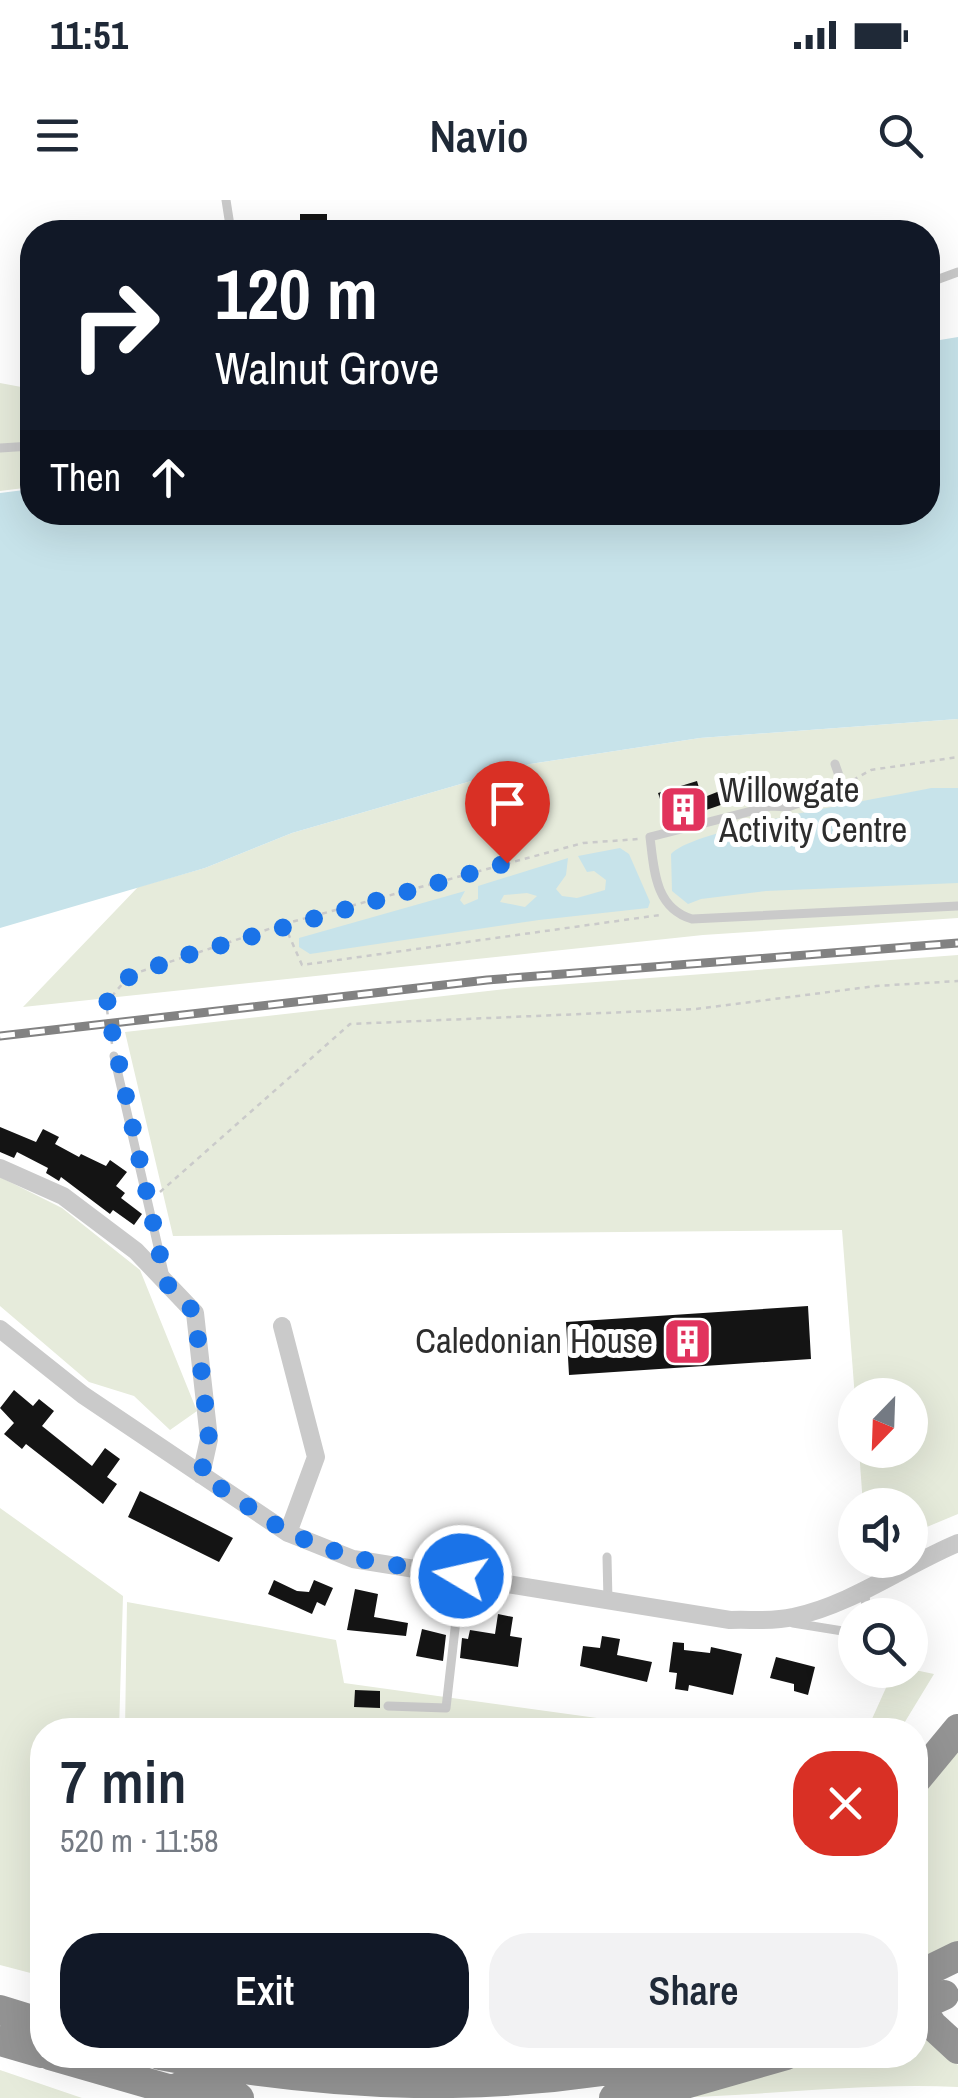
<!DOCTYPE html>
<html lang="en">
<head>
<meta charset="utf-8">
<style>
  :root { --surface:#fff; --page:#f2f2f3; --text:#1f2937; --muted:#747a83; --accent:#111827 }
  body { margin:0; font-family:"Archivo Narrow",sans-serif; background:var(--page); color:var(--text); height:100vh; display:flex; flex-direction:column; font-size:38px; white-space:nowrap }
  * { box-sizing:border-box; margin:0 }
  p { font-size:32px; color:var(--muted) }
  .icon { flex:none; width:55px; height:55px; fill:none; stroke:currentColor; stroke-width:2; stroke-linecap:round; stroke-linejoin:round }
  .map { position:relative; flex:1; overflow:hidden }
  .details { position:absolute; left:30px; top:1518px; width:898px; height:350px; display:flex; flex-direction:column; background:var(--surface); border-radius:40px; box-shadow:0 10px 40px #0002 }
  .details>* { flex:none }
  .guide { position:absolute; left:20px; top:20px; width:920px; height:305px; border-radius:40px; box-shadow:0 10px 40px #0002; background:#111827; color:#fff; overflow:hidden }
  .needle { width:65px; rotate:203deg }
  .tools { position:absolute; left:838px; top:1178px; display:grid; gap:20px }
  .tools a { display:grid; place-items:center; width:90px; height:90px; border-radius:50%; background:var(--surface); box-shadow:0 10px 40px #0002; font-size:50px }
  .pin { position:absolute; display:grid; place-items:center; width:85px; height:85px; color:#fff; margin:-102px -42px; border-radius:50% 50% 50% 0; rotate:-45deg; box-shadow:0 0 10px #0007 }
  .pin .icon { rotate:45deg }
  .me { position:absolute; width:110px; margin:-55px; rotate:279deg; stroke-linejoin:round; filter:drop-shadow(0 0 8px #0008) }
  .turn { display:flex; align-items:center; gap:35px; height:210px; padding:0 30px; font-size:45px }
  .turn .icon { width:130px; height:130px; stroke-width:2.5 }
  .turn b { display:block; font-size:70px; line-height:85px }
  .then { display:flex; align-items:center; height:95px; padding:0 30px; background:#0003; gap:20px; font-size:38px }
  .round { display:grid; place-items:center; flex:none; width:105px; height:105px; border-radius:40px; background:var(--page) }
  .headline { display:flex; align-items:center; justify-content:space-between; height:170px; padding:0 30px }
  h1 { font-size:60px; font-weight:600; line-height:75px }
  .button { display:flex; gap:20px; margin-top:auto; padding:20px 30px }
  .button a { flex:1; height:115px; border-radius:40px; background:var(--accent); color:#fff; font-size:40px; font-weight:600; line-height:115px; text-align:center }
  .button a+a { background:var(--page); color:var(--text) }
  .status { display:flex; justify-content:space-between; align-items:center; height:70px; padding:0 50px; background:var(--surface); direction:ltr }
  .status svg { height:28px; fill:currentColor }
  header { display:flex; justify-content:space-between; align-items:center; height:130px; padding:0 30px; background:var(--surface); font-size:45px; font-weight:600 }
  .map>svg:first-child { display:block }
</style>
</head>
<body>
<div class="status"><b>11:51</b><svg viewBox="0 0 49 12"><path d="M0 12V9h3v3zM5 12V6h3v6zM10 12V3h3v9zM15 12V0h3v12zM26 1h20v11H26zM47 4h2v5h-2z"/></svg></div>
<header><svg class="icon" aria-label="menu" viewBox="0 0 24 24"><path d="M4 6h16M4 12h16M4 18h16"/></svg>Navio<svg class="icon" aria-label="search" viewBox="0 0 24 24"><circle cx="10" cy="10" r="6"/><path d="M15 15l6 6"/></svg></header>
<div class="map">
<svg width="958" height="1898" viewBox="0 0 958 1898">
  <rect width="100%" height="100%" fill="#fff"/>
  <!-- green -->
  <path fill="#e6ebdb" d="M0 183 32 189V287L0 291Z
    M958 519V718L703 735 23 807 138 687 205 668 292 633 530 564 700 538Z
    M958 755V1314L910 1334V1305H863L859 1250H910V1195L855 1198 842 1030 173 1036 125 832 515 788Z
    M0 977 62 1008 140 1070 197 1211 170 1230 134 1196 89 1182 0 1106Z
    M0 1308 123 1396 119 1530H42V1776L0 1765Z
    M127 1402 336 1440 344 1483 684 1530H125Z
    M910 1469 934 1474 900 1530H867L894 1470Z
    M958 1534V1744L915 1762V1595Z
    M915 1829 958 1865V1887C854 1882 752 1898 648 1898L717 1889 822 1855H915Z
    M486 1855H598L430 1881 453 1861Z
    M0 1870 82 1898H0Z"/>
  <!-- water -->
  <path fill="#c7e3ea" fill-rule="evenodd" d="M958 137V519L700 538 530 564 292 633 205 668 0 728V293L32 289V312H928V142Z
    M931 588H958V683L766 691 701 699 688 704 672 691 671 654C693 628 885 598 931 588Z
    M620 648 629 654 650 702 648 708 539 720 310 754 299 747V738L465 691 460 700 464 705 478 699V686L568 658 566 675 556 689 562 696 577 698 605 690 606 680 594 671 587 672 578 656ZM527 693 537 696 525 707 500 702 504 695Z"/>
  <!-- building -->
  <path fill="#141414" d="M300 14H327V32L300 28Z
    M697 581 702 598 745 581 750 595 668 623 658 593Z
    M0 927 36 942 43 929 59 937 55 944 79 957 81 954 106 966 110 960 127 972 116 986 125 993 121 998 142 1014 134 1025 113 1010 110 1014 61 977 59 981 46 973 48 968 17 952 14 958 0 952Z
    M808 1106 811 1159 569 1175 566 1122Z
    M14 1190 33 1206 39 1199 54 1211 42 1226 92 1266 105 1248 120 1259 107 1277 117 1284 103 1304 26 1244 22 1249 4 1234 14 1223 0 1208Z
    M140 1291 233 1338 219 1362 128 1317Z
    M274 1380 297 1391 309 1392 314 1380 333 1388 325 1406 317 1402 312 1414 268 1394Z
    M355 1389 378 1394 374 1417 408 1423 406 1436 347 1430Z
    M498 1414 513 1417 510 1436 522 1438 518 1467 460 1458 462 1438 468 1439 470 1430 495 1434Z
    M422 1429 446 1435 443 1461 416 1456Z
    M602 1436 620 1439 617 1455 652 1462 647 1482 580 1466 583 1446 600 1448Z
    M673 1442 684 1443V1450L710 1453 711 1447 742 1454 733 1495 689 1485 688 1491 675 1489 677 1473 669 1472Z
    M776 1457 815 1467 808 1495 794 1491V1484L770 1478Z
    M355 1490 380 1491V1508L354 1507Z"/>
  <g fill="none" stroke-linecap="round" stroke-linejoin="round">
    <!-- path -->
    <path stroke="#cacaca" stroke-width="2.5" stroke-dasharray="5 5" stroke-linecap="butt" d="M853 580 871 570 958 557
      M284 724 302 765 660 715
      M112 844 106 803 130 775 284 724 583 643 639 639
      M160 992 350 824 696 809 876 786 958 781"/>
    <!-- lane -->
    <path stroke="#cacaca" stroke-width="9" d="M226 0 231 32
      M928 83 958 72
      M0 248 32 246
      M835 564 843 587 788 607 771 606 650 637C654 670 655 708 692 719L958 706
      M114 856 165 1077
      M607 1357 608 1401
      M865 1388 866 1415
      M793 1423 855 1433
      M388 1506 446 1508 461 1376"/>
    <!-- street -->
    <path stroke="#cacaca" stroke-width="18" d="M0 968 63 996 136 1051 195 1113 209 1239 201 1275
      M282 1126 316 1257 288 1333
      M0 1129 83 1195 288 1333 353 1359 730 1420C750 1419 773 1422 793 1417 851 1405 903 1366 958 1343"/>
    <!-- highway -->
    <path stroke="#949494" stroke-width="30" d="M915 1581 958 1529
      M915 1777 958 1756
      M915 1800 932 1825 958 1849
      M0 1810 42 1823
      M0 1841 42 1853
      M50 1855 199 1898
      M160 1855C342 1890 508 1895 689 1855
      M269 1855 389 1859 451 1855
      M179 1887 239 1898
      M614 1898 671 1888 786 1855"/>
    <defs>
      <path id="rail" d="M0 836 487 780 958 743"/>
    </defs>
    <!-- rail casing -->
    <use href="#rail" stroke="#828282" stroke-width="9"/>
    <!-- rail -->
    <use href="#rail" stroke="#fff" stroke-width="5" stroke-dasharray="15" stroke-linecap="butt"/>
    <!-- highway-bridge -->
    <path stroke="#949494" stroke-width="30" d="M915 1808 944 1795"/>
  </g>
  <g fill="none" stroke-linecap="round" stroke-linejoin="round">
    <!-- route -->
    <path stroke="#1a73e8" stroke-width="18" stroke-dasharray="0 32.4" d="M461 1376 353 1358 288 1333 201 1275 209 1239 195 1113 166 1083 106 803 130 776 184 756 507 663"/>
  </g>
  <!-- icons -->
  <defs>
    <symbol id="building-square" viewBox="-11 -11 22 22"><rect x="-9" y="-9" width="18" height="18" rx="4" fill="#e1335d" stroke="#fff"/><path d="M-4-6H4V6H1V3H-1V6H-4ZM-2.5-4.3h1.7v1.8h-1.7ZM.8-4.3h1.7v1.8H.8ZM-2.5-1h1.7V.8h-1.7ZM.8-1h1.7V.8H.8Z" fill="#fff"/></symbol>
  </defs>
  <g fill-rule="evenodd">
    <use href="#building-square" x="656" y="582" width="55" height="55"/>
    <use href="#building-square" x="660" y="1114" width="55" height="55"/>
  </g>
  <g text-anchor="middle" stroke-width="10" stroke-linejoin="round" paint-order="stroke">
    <!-- poi labels -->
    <g font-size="35" fill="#2d2d2d" stroke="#fff" text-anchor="start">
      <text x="719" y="602">Willowgate<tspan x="719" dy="40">Activity Centre</tspan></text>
      <text x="653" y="1153" text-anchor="end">Caledonian House</text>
    </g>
  </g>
</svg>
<div class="tools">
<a><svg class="needle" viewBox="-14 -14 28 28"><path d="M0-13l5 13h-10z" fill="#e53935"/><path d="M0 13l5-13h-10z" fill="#747a83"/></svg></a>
<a><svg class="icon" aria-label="sound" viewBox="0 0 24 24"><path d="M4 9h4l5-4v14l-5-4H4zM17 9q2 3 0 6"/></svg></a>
<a><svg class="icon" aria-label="search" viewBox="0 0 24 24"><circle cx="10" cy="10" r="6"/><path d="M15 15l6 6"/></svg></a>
</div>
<div class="pin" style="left:507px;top:663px;background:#d93025"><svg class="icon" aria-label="arrive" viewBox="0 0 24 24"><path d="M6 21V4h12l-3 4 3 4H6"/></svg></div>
<svg class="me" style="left:461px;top:1376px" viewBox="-20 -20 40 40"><circle r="17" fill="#1a73e8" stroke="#fff" stroke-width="3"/><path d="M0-11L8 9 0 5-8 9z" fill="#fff"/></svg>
<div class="guide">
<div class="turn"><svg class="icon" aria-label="right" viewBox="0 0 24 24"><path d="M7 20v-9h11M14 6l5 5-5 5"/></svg><div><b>120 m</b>Walnut Grove</div></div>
<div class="then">Then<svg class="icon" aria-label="ahead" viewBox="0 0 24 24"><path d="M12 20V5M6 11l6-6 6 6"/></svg></div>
</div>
<section class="details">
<div class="headline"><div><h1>7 min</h1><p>520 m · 11:58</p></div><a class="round" style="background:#d93025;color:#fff"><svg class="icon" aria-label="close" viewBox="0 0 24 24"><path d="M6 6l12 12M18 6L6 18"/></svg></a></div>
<div class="button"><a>Exit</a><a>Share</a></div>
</section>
</div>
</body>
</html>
